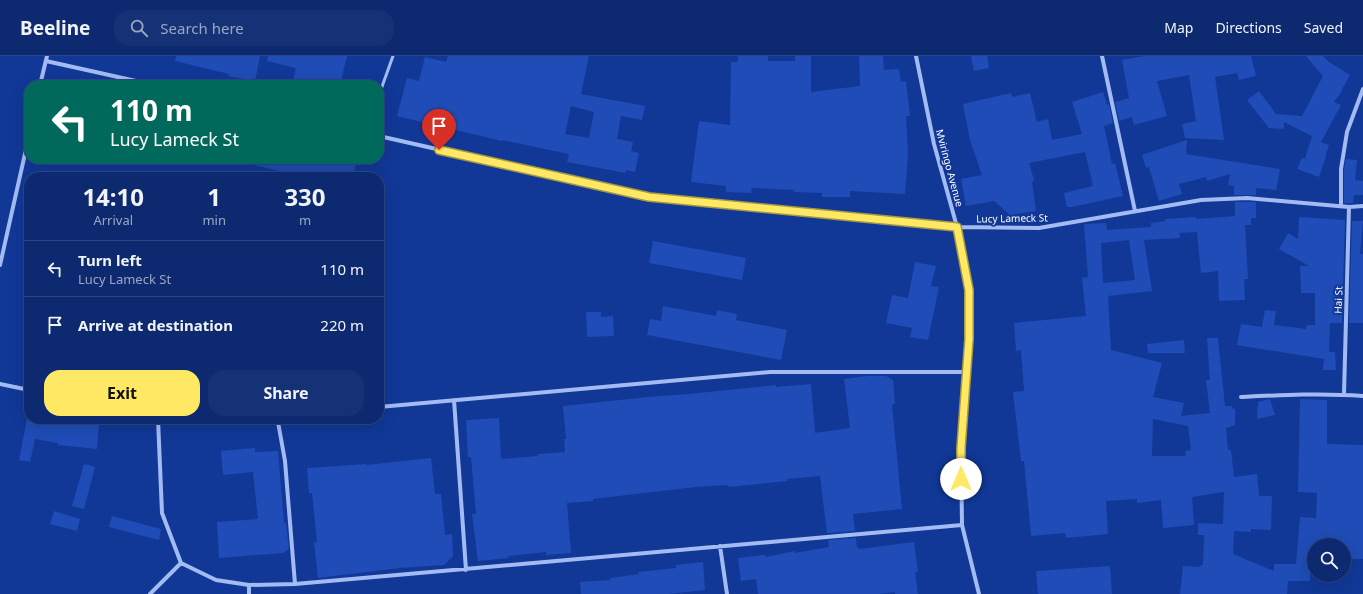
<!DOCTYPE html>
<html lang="en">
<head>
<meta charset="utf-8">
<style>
  :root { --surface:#0d2a71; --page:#163276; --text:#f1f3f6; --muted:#9aa7c3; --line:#2d4684; --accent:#ffe964 }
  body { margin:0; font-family:"Noto Sans",sans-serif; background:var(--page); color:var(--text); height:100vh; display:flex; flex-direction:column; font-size:15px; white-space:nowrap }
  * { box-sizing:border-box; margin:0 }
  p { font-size:13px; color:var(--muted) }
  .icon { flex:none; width:22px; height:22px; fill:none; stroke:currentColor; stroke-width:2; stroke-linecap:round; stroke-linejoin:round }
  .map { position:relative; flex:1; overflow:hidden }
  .details { position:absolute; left:24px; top:116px; width:360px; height:252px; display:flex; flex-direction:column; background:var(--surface); border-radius:16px; box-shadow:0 4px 16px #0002,0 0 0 1px var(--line) }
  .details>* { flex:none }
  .hud { position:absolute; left:24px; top:24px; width:360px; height:84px; border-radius:16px; box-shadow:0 4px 16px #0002,0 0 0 1px var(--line); background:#00695c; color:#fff; overflow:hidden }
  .controls { position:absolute; left:1307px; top:482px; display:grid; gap:8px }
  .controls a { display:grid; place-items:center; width:44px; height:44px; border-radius:50%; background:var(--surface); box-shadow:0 4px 16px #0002,0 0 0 1px var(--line); font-size:20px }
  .pin { position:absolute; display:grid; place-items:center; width:34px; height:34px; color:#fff; margin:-41px -17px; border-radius:50% 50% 50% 0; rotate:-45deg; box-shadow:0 0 4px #0007 }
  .pin .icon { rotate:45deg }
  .me { position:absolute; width:44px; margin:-22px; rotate:0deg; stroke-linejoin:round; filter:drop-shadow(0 0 3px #0008) }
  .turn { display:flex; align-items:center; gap:14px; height:84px; padding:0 20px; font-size:18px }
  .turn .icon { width:52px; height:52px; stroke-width:2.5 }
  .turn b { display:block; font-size:28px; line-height:34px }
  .eta { display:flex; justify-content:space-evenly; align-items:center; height:68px; text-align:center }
  .eta b { font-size:24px; font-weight:700; line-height:28px }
  .action { display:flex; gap:8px; margin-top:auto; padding:8px 20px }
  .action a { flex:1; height:46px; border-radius:16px; background:var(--accent); color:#111; font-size:16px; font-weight:700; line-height:46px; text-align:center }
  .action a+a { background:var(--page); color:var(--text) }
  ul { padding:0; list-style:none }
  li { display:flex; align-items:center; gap:12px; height:56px; padding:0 20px; border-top:1px solid var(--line) }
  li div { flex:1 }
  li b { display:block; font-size:15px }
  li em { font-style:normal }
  header { display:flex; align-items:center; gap:24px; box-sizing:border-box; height:56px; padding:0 20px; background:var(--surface); border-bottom:1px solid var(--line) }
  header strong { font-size:19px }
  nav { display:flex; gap:22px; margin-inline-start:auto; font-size:14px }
  .search { width:280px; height:36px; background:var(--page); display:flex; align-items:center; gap:10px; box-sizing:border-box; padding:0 14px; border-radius:16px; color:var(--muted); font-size:15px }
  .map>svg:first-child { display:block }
</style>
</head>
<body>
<header>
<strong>Beeline</strong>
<div class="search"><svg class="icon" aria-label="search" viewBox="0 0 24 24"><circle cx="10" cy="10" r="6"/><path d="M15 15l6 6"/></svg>Search here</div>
<nav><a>Map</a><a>Directions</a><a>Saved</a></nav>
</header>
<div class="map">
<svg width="1363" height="538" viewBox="0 0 1363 538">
  <rect width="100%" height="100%" fill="#113897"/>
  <!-- building -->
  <path fill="#1f4cb6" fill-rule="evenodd" d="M176 0H260L255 25 228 20 229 18 175 5Z
    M268 0H347L340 29H292L296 12 267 5Z
    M448 0H589L581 38 645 50 642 64 621 60 617 83 633 86 631 95 639 97 635 116 626 114V117L567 106 569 98 502 84V85L397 60 407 22 419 25 425 1 446 6ZM571 50 594 56 589 82 565 78Z
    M738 0H768V5H795V0H811V36L860 30 859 0H883L884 14 899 13 901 26 906 25 910 60H906L908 96 905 138 850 135V141H822V137L794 136V134L752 132 751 137 726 136V130L691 126 699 65 730 69 731 6H738Z
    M971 0H987L989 12 974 15Z
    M1144 0H1251L1256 20 1239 24 1237 17 1215 21 1224 84 1185 82 1182 68 1196 65 1189 19 1157 25 1167 60 1134 69 1132 61 1119 65 1115 46 1129 42 1122 4Z
    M1306 0H1323L1329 6 1350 19 1341 35H1342L1334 46 1341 49 1321 86 1329 89 1325 101H1326L1319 121 1297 113 1302 102 1305 103 1312 80 1284 66V73L1269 72 1247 44 1259 35 1276 58 1302 60 1323 20Z
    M1103 36 1107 49 1109 48 1113 67 1104 70 1112 108 1115 107 1123 140 1072 151H1067L1064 137 1093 130 1085 96 1029 107 1034 124 1032 126 1036 155 1010 159 994 145 966 150 961 123 982 119 970 84 963 48 1011 37 1012 41 1030 37 1037 66 1048 63 1052 84 1082 78 1072 46Z
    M1187 84 1186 98 1280 113 1276 134 1256 132V139H1234V130L1228 129 1230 118 1207 125 1206 121 1179 128 1182 138 1159 145 1149 111 1146 112 1142 99Z
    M254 103H333L356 108 353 121H305L254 109Z
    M1346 103 1357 104 1355 124 1363 125V139H1354L1353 147H1344V113Z
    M1235 146H1256V162H1251V169H1245L1248 223H1244L1245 244 1219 245 1218 215 1201 217 1197 176 1179 177 1180 182 1144 184 1152 235 1108 240 1111 294 1162 307 1153 341 1184 347 1181 360 1210 357 1206 324H1210L1207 282H1218L1225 350H1232V353L1235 352V369L1226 372 1228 394H1231L1234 421 1257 418 1259 440H1272L1271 474 1251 473V476L1234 475 1233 498 1274 515V508H1296L1300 461 1316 462 1317 437 1298 436 1300 343 1327 344V388L1363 389V503H1344V489H1314V503L1310 502V525H1288L1287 538H1180L1183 510 1200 511 1201 509H1203L1204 479H1198V467L1223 468 1224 436 1192 441 1194 469 1163 472 1161 444 1137 447V443L1106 445 1108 478 1066 482 1065 477 1031 480 1024 405H1021L1013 336 1024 335 1021 294 1016 295 1014 267 1086 260 1082 222 1088 221 1084 168 1106 167 1107 174 1151 171V167L1165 165V163L1196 161V163L1235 160ZM1129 184 1135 224 1103 227 1101 187ZM1153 363 1188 370 1191 394 1185 395 1186 400H1152Z
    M1299 161 1345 164 1342 267H1330L1329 296H1335L1336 314H1323L1324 303 1237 289 1241 268 1262 271 1265 254 1276 255 1274 269 1306 273 1307 269H1315V237H1301L1300 210H1309L1279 193 1288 177 1298 183Z
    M1352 165H1363L1360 198H1363V267H1349Z
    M653 185 746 202 742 224 649 207Z
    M915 206 936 210 931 230 939 231 928 284 910 281 912 272 886 267 892 239 908 242Z
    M663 250 716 260 717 254 737 258 736 264 787 274 781 304 647 279 650 263 661 265Z
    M586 256H601V261L613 260 614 280 587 281Z
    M1184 284 1185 297H1148L1147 288Z
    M867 320H886L893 324 895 348 892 349 902 453 853 458 855 475 827 477 820 420 787 423V425L729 431 728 429 696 431 593 443V445L567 447 571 497 546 499V496L508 500 509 502 478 505 472 458H476L471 401H468L466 364 499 362 501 403 538 400V398L565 396 564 383H566L563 350 648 341 689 338 776 329V331L811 328 815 377 850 372 844 323Z
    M1270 343 1275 359 1257 363 1258 346Z
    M27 363H65L99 366 97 393 58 389V387L35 383 30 406 19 404Z
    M255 392V396L278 395 284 467 286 466 289 493 283 497 219 502 217 466 258 463 253 416 223 419 221 395Z
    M431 402 435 438H441L445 479 452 478 453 500 444 509 400 512 318 522 314 486H317L312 437H309L307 412 366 408V409Z
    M84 408 95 411 84 453 72 450Z
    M54 455 80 463 77 475 50 468Z
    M112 460 161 473 159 484 109 471Z
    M856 482 857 492 859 491V493L914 486 918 516H915L918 538H895V536L880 538H758L756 523 741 525 738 502 765 499 766 501 795 495V497L829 491 828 484Z
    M703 506 705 534 668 538H581L580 526 610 524V522L639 518 638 516 676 512V509Z
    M1110 510 1112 538H1038L1036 515Z"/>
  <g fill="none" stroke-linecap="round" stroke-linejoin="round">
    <!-- service -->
    <path stroke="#a2bbf3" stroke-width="3" d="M379 39 393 0"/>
    <!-- minor -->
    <path stroke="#a2bbf3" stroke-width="4" d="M916 0 934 88 957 171 969 234 967 316 961 392 962 469 979 538
      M1102 0 1135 155
      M46 5 154 29
      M40 29 47 0
      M379 80 649 141 957 171 1039 172 1201 144 1247 142 1349 151 1363 150
      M1341 150V113L1347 76 1363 33
      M0 209 29 80
      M0 328 29 334
      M1344 338 1349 151
      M1241 341C1282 339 1322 337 1363 340
      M454 344 466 514
      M379 351 770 316H967
      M158 363 162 457 181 507 216 524 249 529 295 528 962 469
      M190 363 278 366 297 363
      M278 366 285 405 295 528
      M720 490 727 538
      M249 529V538
      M150 538 181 507"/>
  </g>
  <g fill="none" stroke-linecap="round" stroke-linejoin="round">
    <defs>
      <path id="route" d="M439 94 649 141 957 171 969 234V283L961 392V423"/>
    </defs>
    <!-- route casing -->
    <use href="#route" stroke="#a69741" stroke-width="10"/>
    <!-- route -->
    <use href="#route" stroke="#ffe964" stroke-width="7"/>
  </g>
  <g text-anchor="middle" stroke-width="4" stroke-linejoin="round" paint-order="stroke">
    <!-- street labels -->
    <g font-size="10" fill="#fff" stroke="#113897">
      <text transform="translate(950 112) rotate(75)" y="4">Mviringo Avenue</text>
      <text transform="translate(1012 162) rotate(-1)" y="4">Lucy Lameck St</text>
      <text transform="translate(1338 244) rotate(-88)" y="4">Hai St</text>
    </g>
  </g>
</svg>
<div class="controls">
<a><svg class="icon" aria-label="search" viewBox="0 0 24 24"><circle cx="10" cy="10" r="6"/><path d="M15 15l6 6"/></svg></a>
</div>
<div class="pin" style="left:439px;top:94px;background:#d93025"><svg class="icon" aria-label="arrive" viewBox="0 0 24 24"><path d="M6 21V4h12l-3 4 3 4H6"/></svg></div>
<svg class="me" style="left:961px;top:423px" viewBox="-20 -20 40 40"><circle r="19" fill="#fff"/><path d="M0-13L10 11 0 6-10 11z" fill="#ffe964"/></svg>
<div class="hud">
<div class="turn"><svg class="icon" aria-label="left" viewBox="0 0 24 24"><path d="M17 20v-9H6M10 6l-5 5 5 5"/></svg><div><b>110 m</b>Lucy Lameck St</div></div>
</div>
<section class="details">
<div class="eta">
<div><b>14:10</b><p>Arrival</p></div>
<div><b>1</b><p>min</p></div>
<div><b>330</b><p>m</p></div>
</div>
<ul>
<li><svg class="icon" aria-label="left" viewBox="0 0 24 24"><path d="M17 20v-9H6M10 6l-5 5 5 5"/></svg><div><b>Turn left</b><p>Lucy Lameck St</p></div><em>110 m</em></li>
<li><svg class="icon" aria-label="arrive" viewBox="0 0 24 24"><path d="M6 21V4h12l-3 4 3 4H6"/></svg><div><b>Arrive at destination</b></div><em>220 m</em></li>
</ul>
<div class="action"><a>Exit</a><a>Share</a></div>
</section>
</div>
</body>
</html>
